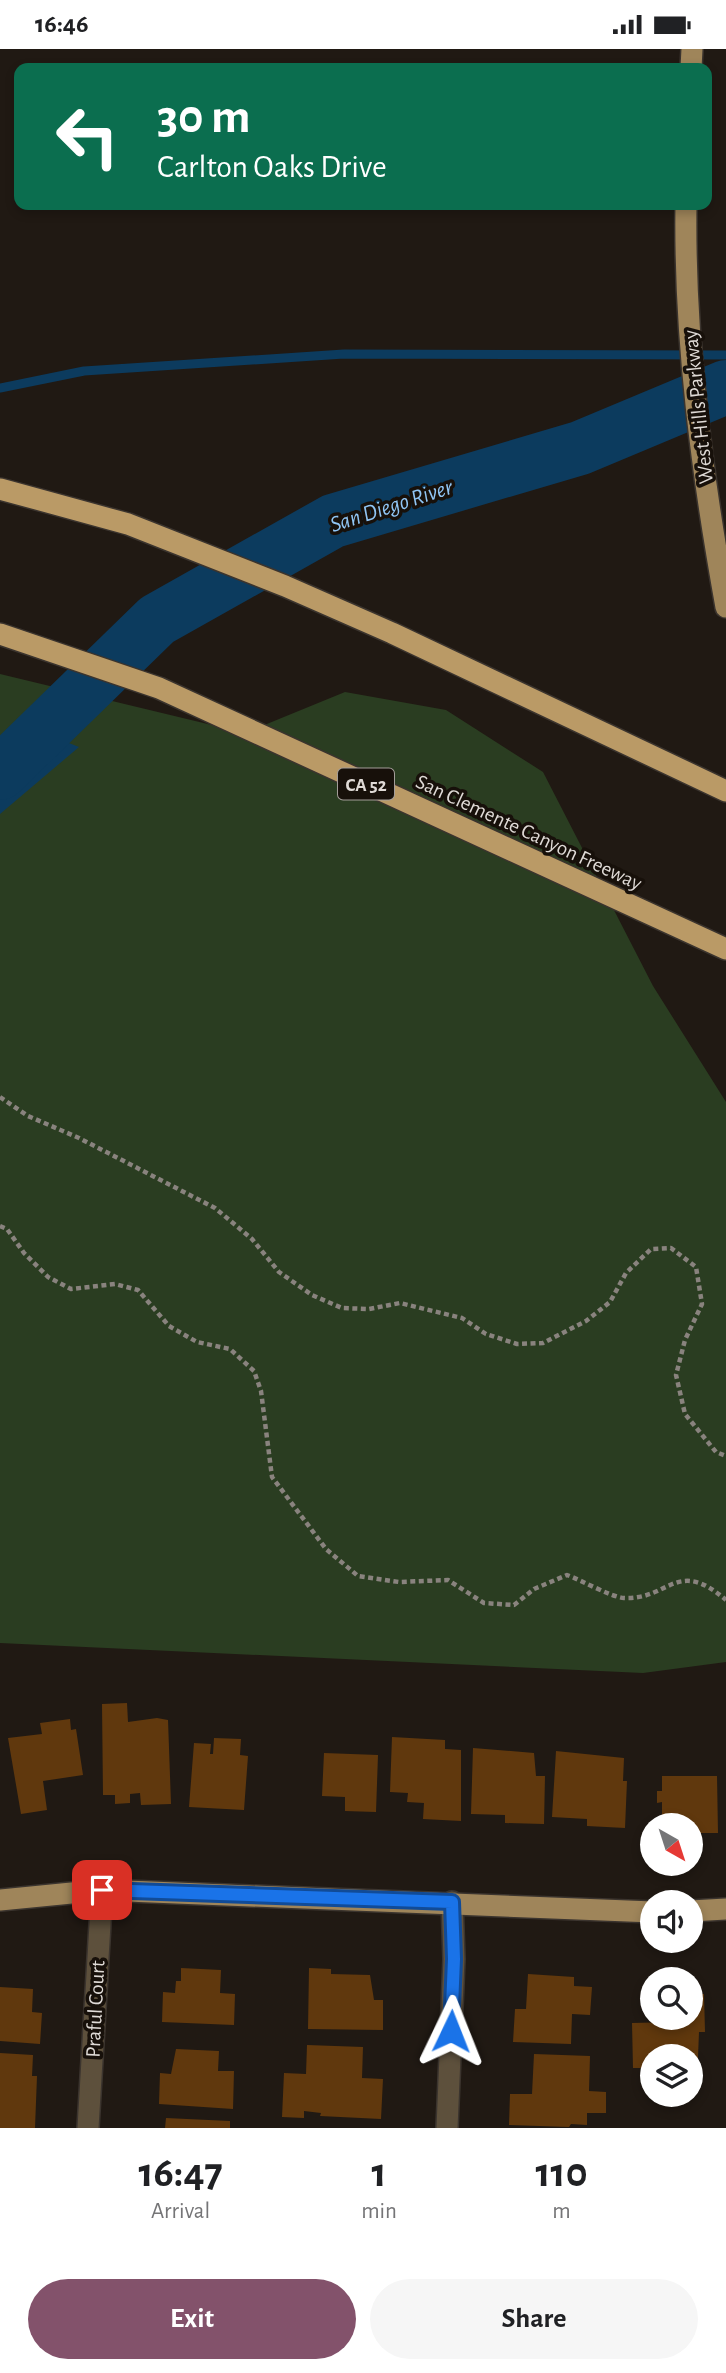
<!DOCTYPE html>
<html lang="en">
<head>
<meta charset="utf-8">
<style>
  :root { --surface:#fff; --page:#f6f6f6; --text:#202124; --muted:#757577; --accent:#83526b }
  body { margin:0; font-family:"Alegreya Sans",sans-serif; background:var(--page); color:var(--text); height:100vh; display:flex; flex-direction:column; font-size:26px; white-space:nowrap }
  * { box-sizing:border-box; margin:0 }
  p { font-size:23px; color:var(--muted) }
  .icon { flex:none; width:38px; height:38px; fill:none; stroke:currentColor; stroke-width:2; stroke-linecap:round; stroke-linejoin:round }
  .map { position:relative; height:2079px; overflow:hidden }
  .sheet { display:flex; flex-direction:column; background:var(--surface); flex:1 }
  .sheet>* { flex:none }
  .hud { position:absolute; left:14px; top:14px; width:698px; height:147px; border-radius:14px; box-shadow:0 4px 10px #0003; background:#0b6e4f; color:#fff; overflow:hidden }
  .needle { width:46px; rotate:141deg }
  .fabs { position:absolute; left:640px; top:1764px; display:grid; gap:14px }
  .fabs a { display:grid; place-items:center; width:63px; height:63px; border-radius:50%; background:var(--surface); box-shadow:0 4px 10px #0003; font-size:35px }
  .pin { position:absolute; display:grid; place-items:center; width:60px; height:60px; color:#fff; margin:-30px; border-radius:14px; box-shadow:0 4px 10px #0006 }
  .me { position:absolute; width:77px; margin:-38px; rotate:2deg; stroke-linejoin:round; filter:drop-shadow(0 0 5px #0008) }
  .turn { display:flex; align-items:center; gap:24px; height:147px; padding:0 28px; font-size:32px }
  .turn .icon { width:91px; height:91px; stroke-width:2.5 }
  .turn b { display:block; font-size:49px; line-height:60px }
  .eta { display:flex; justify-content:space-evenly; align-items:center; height:119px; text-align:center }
  .eta b { font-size:42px; font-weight:600; line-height:49px }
  .button { display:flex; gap:14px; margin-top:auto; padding:14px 28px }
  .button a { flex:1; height:80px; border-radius:42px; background:var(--accent); color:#fff; font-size:28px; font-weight:600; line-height:80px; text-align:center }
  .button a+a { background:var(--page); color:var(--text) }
  .status { display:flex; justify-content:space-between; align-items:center; height:49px; padding:0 35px; background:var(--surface); direction:ltr }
  .status svg { height:19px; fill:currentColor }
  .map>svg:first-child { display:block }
</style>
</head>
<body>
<div class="status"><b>16:46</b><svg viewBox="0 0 49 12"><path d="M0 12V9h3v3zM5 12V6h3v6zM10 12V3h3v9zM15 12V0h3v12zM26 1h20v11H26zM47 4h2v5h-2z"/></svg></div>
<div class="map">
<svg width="726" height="2079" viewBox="0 0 726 2079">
  <rect width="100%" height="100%" fill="#201913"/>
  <!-- green -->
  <path fill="#2a3d21" d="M0 625 245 684 345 643 446 661 543 723 653 937 726 1053V1613L643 1624 0 1594Z"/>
  <!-- water -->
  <path fill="#0c3b5e" d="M29 678 79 698 0 765V703Z"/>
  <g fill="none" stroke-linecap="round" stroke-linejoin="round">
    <!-- stream -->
    <path stroke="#0c3b5e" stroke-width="9" d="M0 339 84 322 344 305 726 306"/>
    <!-- river -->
    <path stroke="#0c3b5e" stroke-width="54" d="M0 724 157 571 333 472 580 399 726 338"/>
  </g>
  <!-- building -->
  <path fill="#60380d" d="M127 1654 128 1673 157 1669 168 1671 171 1755 141 1756 140 1744 130 1745V1754L115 1755V1746H103L102 1655Z
    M70 1670 71 1681 76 1680 83 1726 43 1732 47 1761 21 1765 8 1689 42 1685 40 1674Z
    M392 1688 445 1691V1700L461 1701V1772L423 1770 424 1754 407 1753 408 1744 390 1743Z
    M214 1689 241 1690 240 1706 248 1707 244 1761 189 1758 194 1694 211 1695 210 1705H213Z
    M473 1699 534 1704 536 1727H545L544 1775 505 1774V1766L471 1765Z
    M556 1702 624 1709 623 1732H627L625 1779 587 1777V1770L552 1768Z
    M324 1704 378 1706 376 1763 345 1762V1748L322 1747Z
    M662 1727H717L718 1784H691V1776H675V1771H662V1753L657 1754V1742H662Z
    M181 1919 221 1921 220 1944 235 1945 234 1976 162 1973 163 1943 175 1944 176 1932H181Z
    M309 1919 331 1920V1925L370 1926 374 1951H383V1981L308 1980Z
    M528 1925 574 1928V1937L592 1938 590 1966 572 1965 571 1995 513 1993 515 1960H526Z
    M0 1938 33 1940 32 1963 42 1964 40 1995 0 1992Z
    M691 1945H704L705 1983H699L697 2033H691V2007H653V2019H633L632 1974 673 1973V1969H691Z
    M307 1996 363 1998 362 2029 383 2030 381 2070 320 2067 321 2064 304 2062V2069L282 2068 284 2024 306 2025Z
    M176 2000 219 2002 218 2022H234L233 2060 159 2055 160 2024 171 2025Z
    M0 2004 33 2006 32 2027H37L35 2079H0Z
    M534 2005 590 2007 589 2042 606 2043V2064H587V2076L571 2075 569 2078 509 2076 510 2045H532Z
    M166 2069 230 2072V2079H165Z"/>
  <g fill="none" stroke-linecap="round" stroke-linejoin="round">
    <defs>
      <path id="minor" d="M88 2079 102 1841
        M447 2079 454 1910 452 1853"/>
      <path id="major" d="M691 19 692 0
        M686 156C684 290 702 426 726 558
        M0 1851 102 1841 653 1863
        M691 1862 726 1860"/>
      <path id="highway" d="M0 440 128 475 285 537 392 584 726 742
        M0 585 159 639 726 900"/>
    </defs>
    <!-- minor casing -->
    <use href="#minor" stroke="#3b342e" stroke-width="24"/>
    <!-- major casing -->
    <use href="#major" stroke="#3b342e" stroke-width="24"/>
    <!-- highway casing -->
    <use href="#highway" stroke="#3b342e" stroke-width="24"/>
    <!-- path -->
    <path stroke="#89837e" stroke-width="4.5" stroke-dasharray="5 3.5" stroke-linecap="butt" d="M0 1048 28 1067 79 1089 215 1159 252 1190 279 1223 312 1246 342 1259 369 1260 400 1254 462 1269 486 1285 517 1295 543 1294 586 1272 610 1253 626 1224 651 1200 671 1199 696 1218 702 1255 685 1291 676 1326 685 1365 716 1403 726 1407
      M0 1177 7 1180 24 1204 48 1228 71 1240 115 1235 138 1241 169 1277 197 1293 230 1300 254 1322 261 1342 272 1428 326 1500 358 1527 399 1533 448 1531 484 1554 514 1556 534 1540 567 1526C581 1531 611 1548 624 1549 670 1551 676 1508 726 1551"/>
    <!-- minor -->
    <use href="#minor" stroke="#5d503c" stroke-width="21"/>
    <!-- major -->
    <use href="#major" stroke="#9f855a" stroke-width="21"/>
    <!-- highway -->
    <use href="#highway" stroke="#ba9a66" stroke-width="21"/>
  </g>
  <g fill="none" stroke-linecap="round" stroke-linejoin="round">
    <defs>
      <path id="route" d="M102 1841 452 1853 454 1910 451 1982"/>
    </defs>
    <!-- route casing -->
    <use href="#route" stroke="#114b97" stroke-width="18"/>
    <!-- route -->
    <use href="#route" stroke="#1a73e8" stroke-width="12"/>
  </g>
  <g text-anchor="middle" stroke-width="7" stroke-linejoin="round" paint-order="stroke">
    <!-- shield labels -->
    <rect fill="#17100a" stroke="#a39d99" stroke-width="2" x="338" y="719.5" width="56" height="31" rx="5"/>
    <g font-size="19" font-weight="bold" fill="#dfdad6">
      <text x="366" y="742">CA 52</text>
    </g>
    <!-- street labels -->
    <g font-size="21" fill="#dfdad6" stroke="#17100a">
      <text transform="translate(698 358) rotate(-96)" y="7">West Hills Parkway</text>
      <text transform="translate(529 783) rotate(25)" y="7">San Clemente Canyon Freeway</text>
      <text transform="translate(95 1960) rotate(-87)" y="7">Praful Court</text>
    </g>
    <!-- water labels -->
    <g font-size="23" font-style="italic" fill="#90c5f4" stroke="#17100a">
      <text transform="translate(391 456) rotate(-18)" y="8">San Diego River</text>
    </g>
  </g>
</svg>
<div class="fabs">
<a><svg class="needle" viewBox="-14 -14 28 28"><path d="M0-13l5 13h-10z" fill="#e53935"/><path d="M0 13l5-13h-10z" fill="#757577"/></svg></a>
<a><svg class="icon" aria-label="sound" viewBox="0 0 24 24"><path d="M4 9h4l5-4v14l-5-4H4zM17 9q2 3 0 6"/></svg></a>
<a><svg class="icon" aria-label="search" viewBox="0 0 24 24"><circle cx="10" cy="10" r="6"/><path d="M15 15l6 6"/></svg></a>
<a><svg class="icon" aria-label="layers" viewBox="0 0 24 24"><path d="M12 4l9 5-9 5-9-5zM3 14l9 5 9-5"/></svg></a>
</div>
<div class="pin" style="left:102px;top:1841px;background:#d93025"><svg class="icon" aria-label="arrive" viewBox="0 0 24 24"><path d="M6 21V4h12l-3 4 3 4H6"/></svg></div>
<svg class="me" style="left:451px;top:1982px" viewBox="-20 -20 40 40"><path d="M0-17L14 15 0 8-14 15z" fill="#1a73e8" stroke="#fff" stroke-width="4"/></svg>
<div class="hud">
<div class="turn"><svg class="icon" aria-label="left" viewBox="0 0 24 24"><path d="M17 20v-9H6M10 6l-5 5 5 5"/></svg><div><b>30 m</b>Carlton Oaks Drive</div></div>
</div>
</div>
<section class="sheet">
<div class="eta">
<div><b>16:47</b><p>Arrival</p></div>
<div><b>1</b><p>min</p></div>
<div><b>110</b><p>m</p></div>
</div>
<div class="button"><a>Exit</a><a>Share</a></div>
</section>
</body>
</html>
